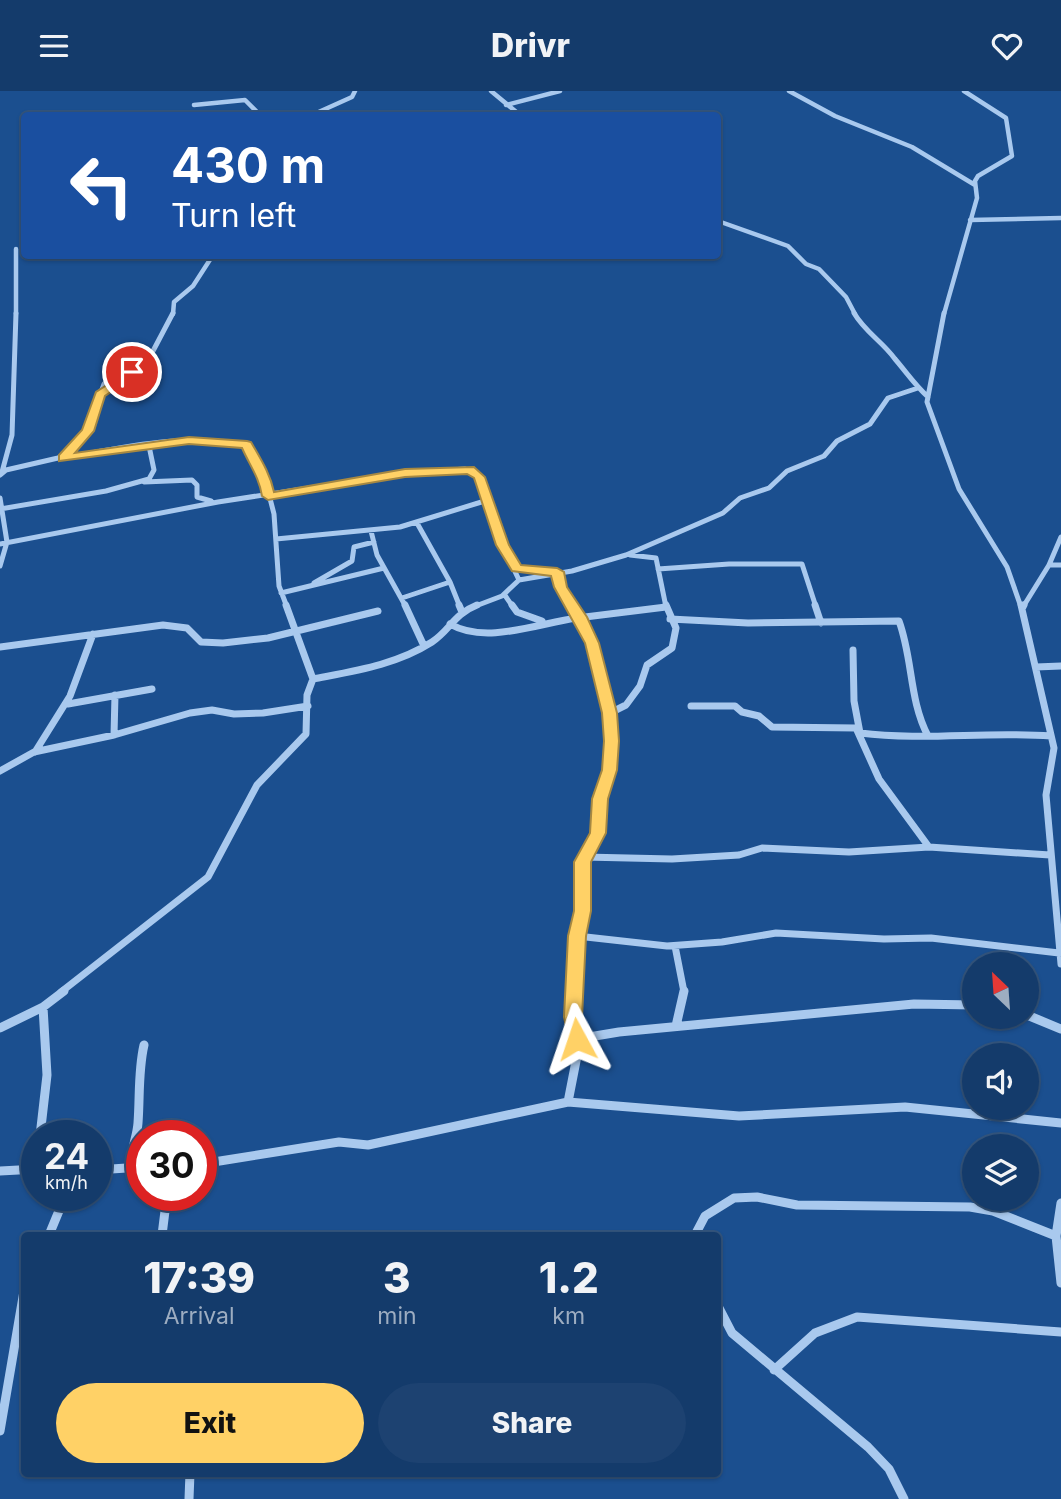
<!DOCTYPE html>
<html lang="en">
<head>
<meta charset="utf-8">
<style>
  :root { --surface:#143b6b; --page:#1d4271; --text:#f1f3f6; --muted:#9dadc1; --line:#33557e; --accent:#ffd166 }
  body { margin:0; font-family:Inter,sans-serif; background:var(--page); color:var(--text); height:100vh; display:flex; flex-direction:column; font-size:26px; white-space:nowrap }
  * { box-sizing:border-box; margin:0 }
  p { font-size:23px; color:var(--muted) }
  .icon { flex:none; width:38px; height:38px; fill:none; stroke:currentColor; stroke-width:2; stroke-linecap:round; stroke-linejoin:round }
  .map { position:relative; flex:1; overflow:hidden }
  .drawer { position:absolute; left:21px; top:1141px; width:700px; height:245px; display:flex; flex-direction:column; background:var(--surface); border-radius:7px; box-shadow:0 2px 5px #0004,0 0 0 2px var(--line) }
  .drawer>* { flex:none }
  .guide { position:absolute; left:21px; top:21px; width:700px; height:147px; border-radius:7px; box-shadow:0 2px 5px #0004,0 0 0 2px var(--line); background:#1a4fa0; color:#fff; overflow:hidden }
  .needle { width:46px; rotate:335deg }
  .tools { position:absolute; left:962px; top:861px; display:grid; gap:14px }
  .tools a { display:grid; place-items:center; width:77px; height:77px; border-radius:50%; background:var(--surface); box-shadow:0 2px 5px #0004,0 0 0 2px var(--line); font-size:35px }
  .speed { position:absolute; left:21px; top:1029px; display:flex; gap:14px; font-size:35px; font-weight:700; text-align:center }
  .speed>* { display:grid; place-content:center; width:91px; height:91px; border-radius:50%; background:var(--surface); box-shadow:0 2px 5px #0004,0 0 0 2px var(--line); line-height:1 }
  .speed small { font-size:18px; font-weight:400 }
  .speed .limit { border:10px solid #d22; background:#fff; color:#111 }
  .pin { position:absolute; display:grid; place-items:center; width:60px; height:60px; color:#fff; margin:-30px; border:4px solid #fff; border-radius:50%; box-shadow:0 2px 7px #0007 }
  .me { position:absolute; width:77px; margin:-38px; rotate:355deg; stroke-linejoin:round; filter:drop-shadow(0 0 5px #0008) }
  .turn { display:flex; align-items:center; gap:24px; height:147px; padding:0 35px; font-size:32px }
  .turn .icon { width:91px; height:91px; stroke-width:2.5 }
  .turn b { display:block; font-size:49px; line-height:60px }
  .eta { display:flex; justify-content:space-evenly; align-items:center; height:119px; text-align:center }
  .eta b { font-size:42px; font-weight:800; line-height:49px }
  .cta { display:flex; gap:14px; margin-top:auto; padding:14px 35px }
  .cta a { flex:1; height:80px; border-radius:42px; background:var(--accent); color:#111; font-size:28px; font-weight:800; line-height:80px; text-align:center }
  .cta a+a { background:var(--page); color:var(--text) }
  header { display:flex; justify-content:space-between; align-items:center; height:91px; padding:0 35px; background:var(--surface); font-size:32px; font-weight:800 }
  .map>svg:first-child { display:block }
</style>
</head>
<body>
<header><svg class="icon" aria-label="menu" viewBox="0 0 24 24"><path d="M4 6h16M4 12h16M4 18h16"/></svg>Drivr<svg class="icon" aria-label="heart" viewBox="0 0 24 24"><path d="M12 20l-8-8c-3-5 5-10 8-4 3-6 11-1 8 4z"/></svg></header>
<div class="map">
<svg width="1061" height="1408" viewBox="0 0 1061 1408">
  <rect width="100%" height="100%" fill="#1b4f8f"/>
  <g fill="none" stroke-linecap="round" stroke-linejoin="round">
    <!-- street-far3 -->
    <path stroke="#a9c9ee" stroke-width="4.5" d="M491 0 520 24
      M789 0 835 25 912 56 975 94
      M194 14 245 9 260 24
      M506 14 560 0
      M312 24 352 6 355 0
      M970 129 1061 127
      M718 130 788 155 806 173 819 178 846 206 855 223
      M16 158V223
      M173 223 174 211 193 195 213 164
      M944 223 977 107 975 90 978 85 1012 65 1006 27 964 0"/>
    <!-- street-far2 -->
    <path stroke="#a9c9ee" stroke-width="5" d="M854 222C865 241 882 250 895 268 907 282 914 293 928 306
      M944 222 927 311 959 398 1007 476 1021 516
      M101 303C118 289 144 280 153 260
      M64 367C125 356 187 341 249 355L256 376 264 384 274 423 279 495 287 516
      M2 381 12 344 16 222
      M0 384 6 379 58 367 79 353 86 342 104 293 117 280 153 260 173 222
      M144 391 192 389 197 394V406L211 410
      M0 407 7 451 0 475
      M0 418 106 400 149 388 154 379 149 355
      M417 432 450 491 460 516
      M371 440 377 464 406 516
      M276 448 400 436 488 409
      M0 453 218 411 406 382 465 378 479 386 503 455 519 489
      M630 464 656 467 666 516
      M1049 474H1061
      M516 478 543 480
      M658 478 729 473H802L816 516
      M557 481 561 496 574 516
      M314 492 352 470 354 456 374 451
      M281 502 384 477
      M504 503 513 516
      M402 507 450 491
      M473 516 502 505 519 489 572 480 626 464 723 422 740 407 769 397 787 380 824 365 837 350 870 333 888 307 918 297
      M1023 516 1049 474 1061 446"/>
    <!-- street-far1 -->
    <path stroke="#a9c9ee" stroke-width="7" d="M286 514 313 588
      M405 514 424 555
      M459 514 462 521
      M512 514 517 521 542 530
      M573 514 580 526
      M815 514 821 532
      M1021 514 1054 657 1046 704 1061 873
      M1022 518 1024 514
      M577 527 666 516
      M670 528 748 532 899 530C913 568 909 609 928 645
      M450 533C486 554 539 532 577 527L592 552 610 622 612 660 610 679 600 708 598 742 582 771V820L577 845 574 901
      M0 556 163 534 187 537 201 551 223 552 268 547 378 520
      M853 559 854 610 860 642C924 650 987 640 1051 645
      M1036 576 1061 575
      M68 613 152 598
      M691 615H735L742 621 759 625 772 636 856 637 879 688 929 756
      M610 622 626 614 640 595 647 574 672 557 676 537 666 514
      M114 644 115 604
      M35 661 70 605 93 543
      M0 680 34 661 114 644 190 622 212 619 234 623 263 622 308 615
      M584 766 672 768 739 764 762 757 849 761 929 756 1050 764
      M577 845 667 855 722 851 776 842 884 848 931 847 1059 862
      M675 855 684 901
      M61 901 208 786 257 694 306 643 307 604 313 588C354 580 396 574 432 551 450 539 454 523 477 514"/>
    <!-- street -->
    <path stroke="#a9c9ee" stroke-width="9" d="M1027 924 1061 938
      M676 935 684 900
      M0 937 43 916 64 900
      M577 948 619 941 914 913 975 914
      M568 1011 577 965 574 900
      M40 1045 47 984 43 916
      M201 1073 339 1051 368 1054 568 1011 739 1025 905 1016 1061 1032
      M132 1075C130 1059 137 1047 138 1032 140 1005 138 980 144 954
      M96 1079 142 1076
      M0 1080 37 1078
      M96 1091 103 1079
      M1061 1112 1056 1145 1061 1192
      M49 1144 61 1115 78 1104
      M162 1144 167 1104
      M695 1144 705 1125 734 1107 757 1106 797 1114 970 1116 993 1120 1056 1145
      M718 1215 732 1242 868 1356 889 1378 904 1408
      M774 1279 815 1242 857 1226 1061 1241
      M0 1340 24 1200
      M189 1408 190 1382"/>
  </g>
  <!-- route -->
  <path fill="#ffd166" stroke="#a68842" stroke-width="2" d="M132 278 137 281 136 284 105 305 94 340 75 362 189 346 247 350 251 351C260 367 270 382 274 401L405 378 474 376 485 386 509 454 521 474 557 477 564 481 567 496 587 526 599 552 617 622 619 650 617 679 608 708 606 742 591 771V820L586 845 582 926 586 948 583 954H570L564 926 568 845 574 820V771L590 742 592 708 602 679 604 650 602 622 585 552 554 496 551 485 512 480 496 454 474 387 467 383 405 386 268 409 262 405C259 386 250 375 242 357L189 353 59 370V364L82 339 96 301Z"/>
</svg>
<div class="tools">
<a><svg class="needle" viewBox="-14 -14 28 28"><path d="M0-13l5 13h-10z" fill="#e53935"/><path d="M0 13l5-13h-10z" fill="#9dadc1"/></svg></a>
<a><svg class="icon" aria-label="sound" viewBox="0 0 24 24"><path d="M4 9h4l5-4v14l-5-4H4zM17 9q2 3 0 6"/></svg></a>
<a><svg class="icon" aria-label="layers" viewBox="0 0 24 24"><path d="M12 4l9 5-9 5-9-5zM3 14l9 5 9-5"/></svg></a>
</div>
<div class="speed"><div>24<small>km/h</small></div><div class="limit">30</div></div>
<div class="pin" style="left:132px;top:281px;background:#d93025"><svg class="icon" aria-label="arrive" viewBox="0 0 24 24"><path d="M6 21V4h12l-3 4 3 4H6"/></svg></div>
<svg class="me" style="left:577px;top:948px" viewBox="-20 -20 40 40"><path d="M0-17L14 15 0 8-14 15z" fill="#ffd166" stroke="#fff" stroke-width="4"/></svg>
<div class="guide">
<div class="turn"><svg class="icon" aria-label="left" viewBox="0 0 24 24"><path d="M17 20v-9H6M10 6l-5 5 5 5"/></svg><div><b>430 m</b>Turn left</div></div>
</div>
<section class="drawer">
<div class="eta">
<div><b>17:39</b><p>Arrival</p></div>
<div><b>3</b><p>min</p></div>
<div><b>1.2</b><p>km</p></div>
</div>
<div class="cta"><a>Exit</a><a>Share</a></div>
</section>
</div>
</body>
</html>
